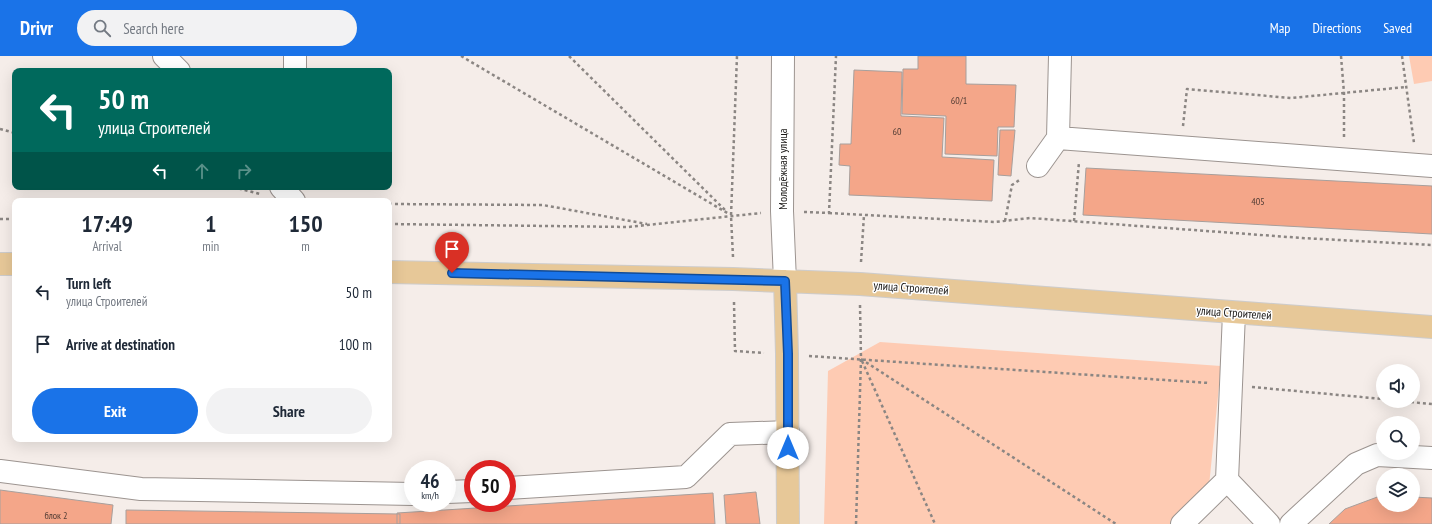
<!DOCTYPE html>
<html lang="en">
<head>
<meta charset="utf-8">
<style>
  :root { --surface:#fff; --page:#f2f2f3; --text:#1f2937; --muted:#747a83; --accent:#1a73e8 }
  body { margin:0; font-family:"PT Sans Narrow",sans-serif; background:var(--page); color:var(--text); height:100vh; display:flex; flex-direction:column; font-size:15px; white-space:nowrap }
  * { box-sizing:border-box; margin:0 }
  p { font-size:13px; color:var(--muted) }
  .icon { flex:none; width:22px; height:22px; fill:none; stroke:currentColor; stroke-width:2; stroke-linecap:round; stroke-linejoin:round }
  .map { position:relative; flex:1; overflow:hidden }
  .panel { position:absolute; left:12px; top:142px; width:380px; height:244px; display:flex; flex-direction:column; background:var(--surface); border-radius:8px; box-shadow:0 4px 16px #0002 }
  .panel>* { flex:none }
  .banner { position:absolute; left:12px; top:12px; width:380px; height:122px; border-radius:8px; box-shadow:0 4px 16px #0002; background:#00695c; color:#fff; overflow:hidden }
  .buttons { position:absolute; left:1376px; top:308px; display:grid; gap:8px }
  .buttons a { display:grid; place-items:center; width:44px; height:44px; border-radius:50%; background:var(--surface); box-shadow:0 4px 16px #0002; font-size:20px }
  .speed { position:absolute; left:404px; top:404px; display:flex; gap:8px; font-size:20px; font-weight:700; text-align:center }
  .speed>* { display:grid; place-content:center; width:52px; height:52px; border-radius:50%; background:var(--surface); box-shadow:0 4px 16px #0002; line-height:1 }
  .speed small { font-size:10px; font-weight:400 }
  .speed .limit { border:6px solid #d22; background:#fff; color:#111 }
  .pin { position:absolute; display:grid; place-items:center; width:34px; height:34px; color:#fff; margin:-41px -17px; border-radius:50% 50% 50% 0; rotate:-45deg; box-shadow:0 0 4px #0007 }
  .pin .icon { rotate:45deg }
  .me { position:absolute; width:44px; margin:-22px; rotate:0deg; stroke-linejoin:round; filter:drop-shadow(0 0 3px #0008) }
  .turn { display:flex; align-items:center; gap:14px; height:84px; padding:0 20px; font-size:18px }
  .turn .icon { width:52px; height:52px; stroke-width:2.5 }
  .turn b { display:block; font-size:28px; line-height:34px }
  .lanes { display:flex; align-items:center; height:38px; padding:0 20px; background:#0003; justify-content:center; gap:20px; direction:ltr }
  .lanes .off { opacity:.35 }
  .eta { display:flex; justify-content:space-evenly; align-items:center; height:68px; text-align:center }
  .eta b { font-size:24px; font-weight:800; line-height:28px }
  .action { display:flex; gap:8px; margin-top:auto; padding:8px 20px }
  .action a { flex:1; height:46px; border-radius:24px; background:var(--accent); color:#fff; font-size:16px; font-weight:800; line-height:46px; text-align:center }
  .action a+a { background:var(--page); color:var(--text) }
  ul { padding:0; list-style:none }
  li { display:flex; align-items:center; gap:12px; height:52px; padding:0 20px }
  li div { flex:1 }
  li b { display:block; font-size:15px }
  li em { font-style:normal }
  header { display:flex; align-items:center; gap:24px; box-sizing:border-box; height:56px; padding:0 20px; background:var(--accent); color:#fff }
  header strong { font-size:19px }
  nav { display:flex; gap:22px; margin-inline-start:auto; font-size:14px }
  .search { width:280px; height:36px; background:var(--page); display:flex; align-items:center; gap:10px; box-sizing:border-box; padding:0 14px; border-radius:22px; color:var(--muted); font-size:15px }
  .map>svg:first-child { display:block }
</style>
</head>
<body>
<header>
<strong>Drivr</strong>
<div class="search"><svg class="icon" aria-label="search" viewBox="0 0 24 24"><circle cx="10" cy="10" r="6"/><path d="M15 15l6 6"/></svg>Search here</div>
<nav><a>Map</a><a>Directions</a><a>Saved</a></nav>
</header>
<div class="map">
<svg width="1432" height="468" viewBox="0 0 1432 468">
  <rect width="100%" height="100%" fill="#f5ede9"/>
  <!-- green -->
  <path fill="#fecbb3" d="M1409 0H1432V25L1414 28Z
    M880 286 1221 310 1209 430 1170 468H824L828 315Z"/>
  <!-- building -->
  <path fill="#f4a689" stroke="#a79f9c" d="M918 0H966V28L1016 29 1014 71H998L997 100 945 98 946 60 902 58 903 13H918Z
    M854 14 902 16 901 60 944 62 942 101 994 104 992 145 849 139 850 110 839 109 840 88H851Z
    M1000 74H1015L1011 120 998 119Z
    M1086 112 1432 130V178L1083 159Z
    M0 434 113 449 111 468H0Z
    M756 436 760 468H726L724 439Z
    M713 437 715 468H397V457Z
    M1380 440H1383V449H1413V441L1432 442V468H1329L1345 453Z
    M126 454 400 458V468H126Z"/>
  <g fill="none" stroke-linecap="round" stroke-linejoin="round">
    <defs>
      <path id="minor" d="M164 0 179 15
        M783 0 782 155 785 225
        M1060 0 1058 82 1432 110
        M295 15V0
        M1038 110 1058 82
        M281 131 294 145
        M1234 257 1227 424 1269 468
        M0 415 141 433 413 438
        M507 432 686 421 730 378 788 376
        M447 436 473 435
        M1182 468 1227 424
        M1291 468 1356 408 1377 399 1432 402"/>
      <path id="major" d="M0 208H15
        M389 216 733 223 860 228 1432 271
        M785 225 787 298 788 468"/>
    </defs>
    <!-- minor casing -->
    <use href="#minor" stroke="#9c9490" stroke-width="24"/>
    <!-- major casing -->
    <use href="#major" stroke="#cdcccc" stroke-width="24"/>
    <!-- path -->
    <path stroke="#8b8683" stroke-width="2.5" stroke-dasharray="3 3" stroke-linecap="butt" d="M461 0 729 158
      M569 0 725 154
      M1341 0 1344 37V81
      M1402 0 1414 87
      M1183 70 1187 33 1291 42 1406 31
      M0 73 15 77
      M233 131 260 138
      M389 148 543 149 647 168
      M804 156 829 157 836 0
      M829 157 995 166 1030 162 1302 182 1432 189
      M0 163H15
      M1005 165 1012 129 1021 123
      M1074 165 1079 106
      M389 168 628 171 761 157
      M733 201 731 160 737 0
      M861 206 864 159
      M734 246 735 295 764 297
      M809 300 1209 327
      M861 303 1116 468
      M862 305 935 468
      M1252 331 1383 343
      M1399 345 1432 348
      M856 468 861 303 860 249"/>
    <!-- minor -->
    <use href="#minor" stroke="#fff" stroke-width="22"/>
    <!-- major -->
    <use href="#major" stroke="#e7c898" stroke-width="22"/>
  </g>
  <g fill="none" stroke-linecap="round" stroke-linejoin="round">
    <defs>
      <path id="route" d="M452 217 785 225 788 298V392"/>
    </defs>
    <!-- route casing -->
    <use href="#route" stroke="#114b97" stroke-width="10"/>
    <!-- route -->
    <use href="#route" stroke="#1a73e8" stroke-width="7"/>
  </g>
  <g text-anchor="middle" stroke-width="3" stroke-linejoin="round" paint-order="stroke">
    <!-- number labels -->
    <g font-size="10" fill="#513c34">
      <text x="959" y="48">60/1</text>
      <text x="897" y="79">60</text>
      <text x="1258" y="149">405</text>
      <text x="56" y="463">блок 2</text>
    </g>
    <!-- street labels -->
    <g font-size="12" fill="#1b1917" stroke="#fff">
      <text transform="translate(783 113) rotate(-90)" y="4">Молодёжная улица</text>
      <text transform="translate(911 232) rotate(4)" y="4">улица Строителей</text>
      <text transform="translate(1234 257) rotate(4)" y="4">улица Строителей</text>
    </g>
  </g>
</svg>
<div class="buttons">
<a><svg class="icon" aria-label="sound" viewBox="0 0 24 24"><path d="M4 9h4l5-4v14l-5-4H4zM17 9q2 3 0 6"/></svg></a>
<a><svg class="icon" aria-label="search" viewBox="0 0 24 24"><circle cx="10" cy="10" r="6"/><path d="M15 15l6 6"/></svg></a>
<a><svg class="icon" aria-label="layers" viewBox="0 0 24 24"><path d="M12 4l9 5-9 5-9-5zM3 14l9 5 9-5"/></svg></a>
</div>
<div class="speed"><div>46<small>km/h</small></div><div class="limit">50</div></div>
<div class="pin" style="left:452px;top:217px;background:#d93025"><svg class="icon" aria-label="arrive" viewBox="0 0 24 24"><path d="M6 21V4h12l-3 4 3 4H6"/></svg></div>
<svg class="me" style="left:788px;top:392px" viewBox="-20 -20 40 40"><circle r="19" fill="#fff"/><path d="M0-13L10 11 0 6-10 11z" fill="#1a73e8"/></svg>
<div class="banner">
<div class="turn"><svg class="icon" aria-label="left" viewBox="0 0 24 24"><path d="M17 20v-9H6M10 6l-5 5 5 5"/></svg><div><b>50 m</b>улица Строителей</div></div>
<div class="lanes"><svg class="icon" aria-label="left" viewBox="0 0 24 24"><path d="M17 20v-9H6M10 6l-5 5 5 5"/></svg><svg class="icon off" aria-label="ahead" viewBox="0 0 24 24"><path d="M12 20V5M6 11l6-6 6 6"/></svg><svg class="icon off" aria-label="right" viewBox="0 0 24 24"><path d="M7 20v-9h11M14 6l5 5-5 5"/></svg></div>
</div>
<section class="panel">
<div class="eta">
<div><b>17:49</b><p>Arrival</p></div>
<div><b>1</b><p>min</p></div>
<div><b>150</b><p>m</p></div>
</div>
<ul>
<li><svg class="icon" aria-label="left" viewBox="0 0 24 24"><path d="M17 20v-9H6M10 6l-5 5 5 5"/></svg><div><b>Turn left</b><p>улица Строителей</p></div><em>50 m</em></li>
<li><svg class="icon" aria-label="arrive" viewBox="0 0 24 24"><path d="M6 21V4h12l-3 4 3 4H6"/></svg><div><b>Arrive at destination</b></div><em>100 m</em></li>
</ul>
<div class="action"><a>Exit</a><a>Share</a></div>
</section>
</div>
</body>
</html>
